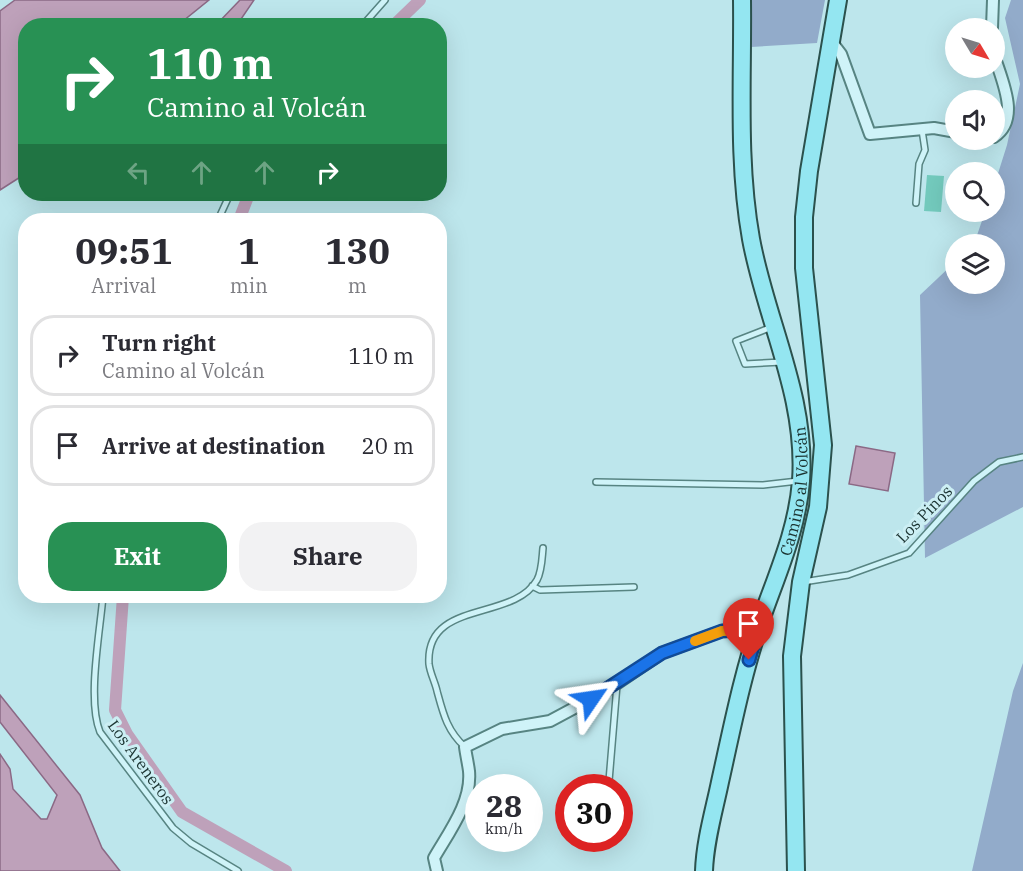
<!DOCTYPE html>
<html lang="en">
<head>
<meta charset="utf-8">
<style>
  :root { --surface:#fff; --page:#f2f2f3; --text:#2b2b33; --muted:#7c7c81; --line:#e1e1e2; --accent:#289154 }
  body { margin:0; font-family:"IBM Plex Serif",serif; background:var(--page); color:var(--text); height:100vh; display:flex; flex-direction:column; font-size:22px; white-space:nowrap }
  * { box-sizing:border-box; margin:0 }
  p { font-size:20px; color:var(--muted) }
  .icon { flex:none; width:33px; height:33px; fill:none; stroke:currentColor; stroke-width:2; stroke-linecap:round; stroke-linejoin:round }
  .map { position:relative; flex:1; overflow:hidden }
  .panel { position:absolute; left:18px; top:213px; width:429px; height:390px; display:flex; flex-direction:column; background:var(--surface); border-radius:24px; box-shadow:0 6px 24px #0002 }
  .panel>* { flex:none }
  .hud { position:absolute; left:18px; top:18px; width:429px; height:183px; border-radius:24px; box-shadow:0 6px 24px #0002; background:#289154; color:#fff; overflow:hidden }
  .needle { width:39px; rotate:128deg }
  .fabs { position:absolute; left:945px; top:18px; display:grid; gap:12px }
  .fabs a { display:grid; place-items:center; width:60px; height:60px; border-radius:50%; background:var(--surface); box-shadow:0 6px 24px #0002; font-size:30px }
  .speed { position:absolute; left:465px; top:774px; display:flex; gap:12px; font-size:30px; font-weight:700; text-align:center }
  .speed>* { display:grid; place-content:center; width:78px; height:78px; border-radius:50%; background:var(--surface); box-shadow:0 6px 24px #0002; line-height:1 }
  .speed small { font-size:15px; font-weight:400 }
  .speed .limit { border:9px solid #d22; background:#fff; color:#111 }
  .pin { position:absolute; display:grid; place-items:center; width:51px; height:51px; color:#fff; margin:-62px -26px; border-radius:50% 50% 50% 0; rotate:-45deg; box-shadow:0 0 6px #0007 }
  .pin .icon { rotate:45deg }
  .me { position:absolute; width:66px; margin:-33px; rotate:58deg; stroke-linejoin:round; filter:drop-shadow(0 0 4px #0008) }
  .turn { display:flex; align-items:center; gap:21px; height:126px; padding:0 30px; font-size:27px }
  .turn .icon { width:78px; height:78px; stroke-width:2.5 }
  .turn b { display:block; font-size:42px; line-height:51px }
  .lanes { display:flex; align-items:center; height:57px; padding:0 30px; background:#0003; justify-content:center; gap:30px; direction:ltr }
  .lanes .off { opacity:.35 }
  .eta { display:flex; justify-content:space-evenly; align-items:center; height:102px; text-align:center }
  .eta b { font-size:36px; font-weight:700; line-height:42px }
  .primary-button { display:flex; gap:12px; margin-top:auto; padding:12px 30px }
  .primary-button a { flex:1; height:69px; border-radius:24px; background:var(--accent); color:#fff; font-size:24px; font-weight:700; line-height:69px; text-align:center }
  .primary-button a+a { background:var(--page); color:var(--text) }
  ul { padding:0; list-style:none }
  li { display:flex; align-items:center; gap:18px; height:81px; margin:0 12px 9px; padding:0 18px; border:3px solid var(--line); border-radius:24px }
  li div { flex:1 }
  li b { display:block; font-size:22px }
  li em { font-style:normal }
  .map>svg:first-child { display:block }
</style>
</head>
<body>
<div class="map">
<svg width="1023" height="871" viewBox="0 0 1023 871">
  <rect width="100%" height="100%" fill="#bde6ec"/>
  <!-- green -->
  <path fill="#92abca" d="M750 0H825L817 43 751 47Z
    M1011 0H1023V507L925 558 920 295 955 262 956 284H994V244H974L985 212H994L995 183 1007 145 1020 84 1005 18Z
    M1023 663V871H972L1013 691Z"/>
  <!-- water -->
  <path fill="#bea1ba" stroke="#8b6985" stroke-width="1.5" d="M15 0H209L178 25 26 26 25 174 0 190V11Z
    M240 0H254L237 25H216Z
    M856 446 895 453 888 491 849 484Z
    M0 695 80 795 102 848 120 871H0V754L10 769 13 789 41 819H47L57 795 0 722Z"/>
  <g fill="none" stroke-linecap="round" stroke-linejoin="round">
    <!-- canal -->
    <path stroke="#bea1ba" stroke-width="12" d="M393 26 420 0
      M239 220 249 194
      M123 596 115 710 127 734 182 812 286 871"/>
  </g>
  <!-- building -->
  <path fill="#73cabd" d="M927 175 944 176 941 212 924 211Z"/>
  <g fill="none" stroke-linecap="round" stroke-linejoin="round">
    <defs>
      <path id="service" d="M362 26 385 0
        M916 203 919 164 925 150 922 130
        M218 220 230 194
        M772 327 736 341 745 364 782 362
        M596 482 763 485 798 481
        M803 582 848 575 909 553 974 481 999 462 1023 457
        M532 586 540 590 634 587
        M103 596C100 632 87 700 100 732L173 828 191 843 238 871
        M465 747C447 731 443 713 437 691 435 682 430 673 429 664 425 599 513 622 537 580 542 571 542 558 543 548
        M609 781 617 685"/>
      <path id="minor" d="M992 28 993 0
        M831 41 841 54 870 134 934 128 956 132
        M994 55C1002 81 1021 119 994 137
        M437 871 434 858C449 832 472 802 469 771 468 763 466 755 465 747L502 729 550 721 606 691 662 653 722 631 740 630 761 620"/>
      <g id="primary">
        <path id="s1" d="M704 871C705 841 714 811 720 782 732 728 743 672 761 620 777 574 797 531 801 481 807 396 766 321 751 239 737 161 743 79 742 0"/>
        <path d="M796 871 792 656 801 582 818 507 823 445 804 268V217L809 171 838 0"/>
      </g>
    </defs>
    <!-- service casing -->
    <use href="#service" stroke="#578482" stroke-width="8"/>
    <!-- minor casing -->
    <use href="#minor" stroke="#578482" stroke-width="14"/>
    <!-- primary casing -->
    <use href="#primary" stroke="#2b514d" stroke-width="20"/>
    <!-- service -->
    <use href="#service" stroke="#cff3f8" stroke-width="5"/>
    <!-- minor -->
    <use href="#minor" stroke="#cff3f8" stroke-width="10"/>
    <!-- primary -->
    <use href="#primary" stroke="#94e6f1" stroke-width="16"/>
  </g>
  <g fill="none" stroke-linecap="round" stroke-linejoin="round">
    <defs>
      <path id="route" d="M591 699 662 653 722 631 740 630 761 620 749 660"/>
    </defs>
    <!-- route casing -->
    <use href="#route" stroke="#114b97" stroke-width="15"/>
    <!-- route -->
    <use href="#route" stroke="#1a73e8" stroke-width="10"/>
    <!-- slow -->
    <path stroke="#f59e0b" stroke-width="10" d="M695 641 722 631 740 630"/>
  </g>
  <g text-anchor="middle" stroke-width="6" stroke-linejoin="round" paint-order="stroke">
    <!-- street labels -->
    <g font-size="16" fill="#1b3331" stroke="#cceff4">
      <text dy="6" stroke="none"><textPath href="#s1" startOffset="392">Camino al Volcán</textPath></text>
      <text transform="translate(924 514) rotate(-46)" y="6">Los Pinos</text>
      <text transform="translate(141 762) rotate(54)" y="6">Los Areneros</text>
    </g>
  </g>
</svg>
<div class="fabs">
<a><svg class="needle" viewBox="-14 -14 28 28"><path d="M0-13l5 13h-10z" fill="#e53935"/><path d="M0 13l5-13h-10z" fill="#7c7c81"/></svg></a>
<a><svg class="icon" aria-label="sound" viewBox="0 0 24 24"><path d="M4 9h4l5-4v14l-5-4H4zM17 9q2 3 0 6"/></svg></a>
<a><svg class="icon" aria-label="search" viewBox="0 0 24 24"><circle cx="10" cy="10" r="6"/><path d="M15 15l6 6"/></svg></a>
<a><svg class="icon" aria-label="layers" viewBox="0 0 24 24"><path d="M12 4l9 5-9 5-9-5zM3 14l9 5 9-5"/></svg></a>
</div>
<div class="speed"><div>28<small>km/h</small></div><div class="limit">30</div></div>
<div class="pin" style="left:749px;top:660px;background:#d93025"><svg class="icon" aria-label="arrive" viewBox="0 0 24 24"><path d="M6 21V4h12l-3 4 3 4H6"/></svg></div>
<svg class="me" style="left:591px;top:699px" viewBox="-20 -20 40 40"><path d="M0-17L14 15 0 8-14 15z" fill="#1a73e8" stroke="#fff" stroke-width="4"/></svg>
<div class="hud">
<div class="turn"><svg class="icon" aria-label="right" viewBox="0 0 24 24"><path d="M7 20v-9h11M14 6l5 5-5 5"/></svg><div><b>110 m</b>Camino al Volcán</div></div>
<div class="lanes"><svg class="icon off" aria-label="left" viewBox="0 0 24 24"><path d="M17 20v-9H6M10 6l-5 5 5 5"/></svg><svg class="icon off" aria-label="ahead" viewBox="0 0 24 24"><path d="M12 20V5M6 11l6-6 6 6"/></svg><svg class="icon off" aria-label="ahead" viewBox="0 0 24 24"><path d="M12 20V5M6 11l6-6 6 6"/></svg><svg class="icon" aria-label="right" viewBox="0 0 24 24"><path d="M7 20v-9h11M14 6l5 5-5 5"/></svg></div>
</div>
<section class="panel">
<div class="eta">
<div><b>09:51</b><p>Arrival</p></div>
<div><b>1</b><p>min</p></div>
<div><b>130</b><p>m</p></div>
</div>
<ul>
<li><svg class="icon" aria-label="right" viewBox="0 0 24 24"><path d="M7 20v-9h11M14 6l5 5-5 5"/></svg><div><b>Turn right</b><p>Camino al Volcán</p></div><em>110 m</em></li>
<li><svg class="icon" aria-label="arrive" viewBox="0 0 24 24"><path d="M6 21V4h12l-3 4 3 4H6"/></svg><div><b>Arrive at destination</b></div><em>20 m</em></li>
</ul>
<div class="primary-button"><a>Exit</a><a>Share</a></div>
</section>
</div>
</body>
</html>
